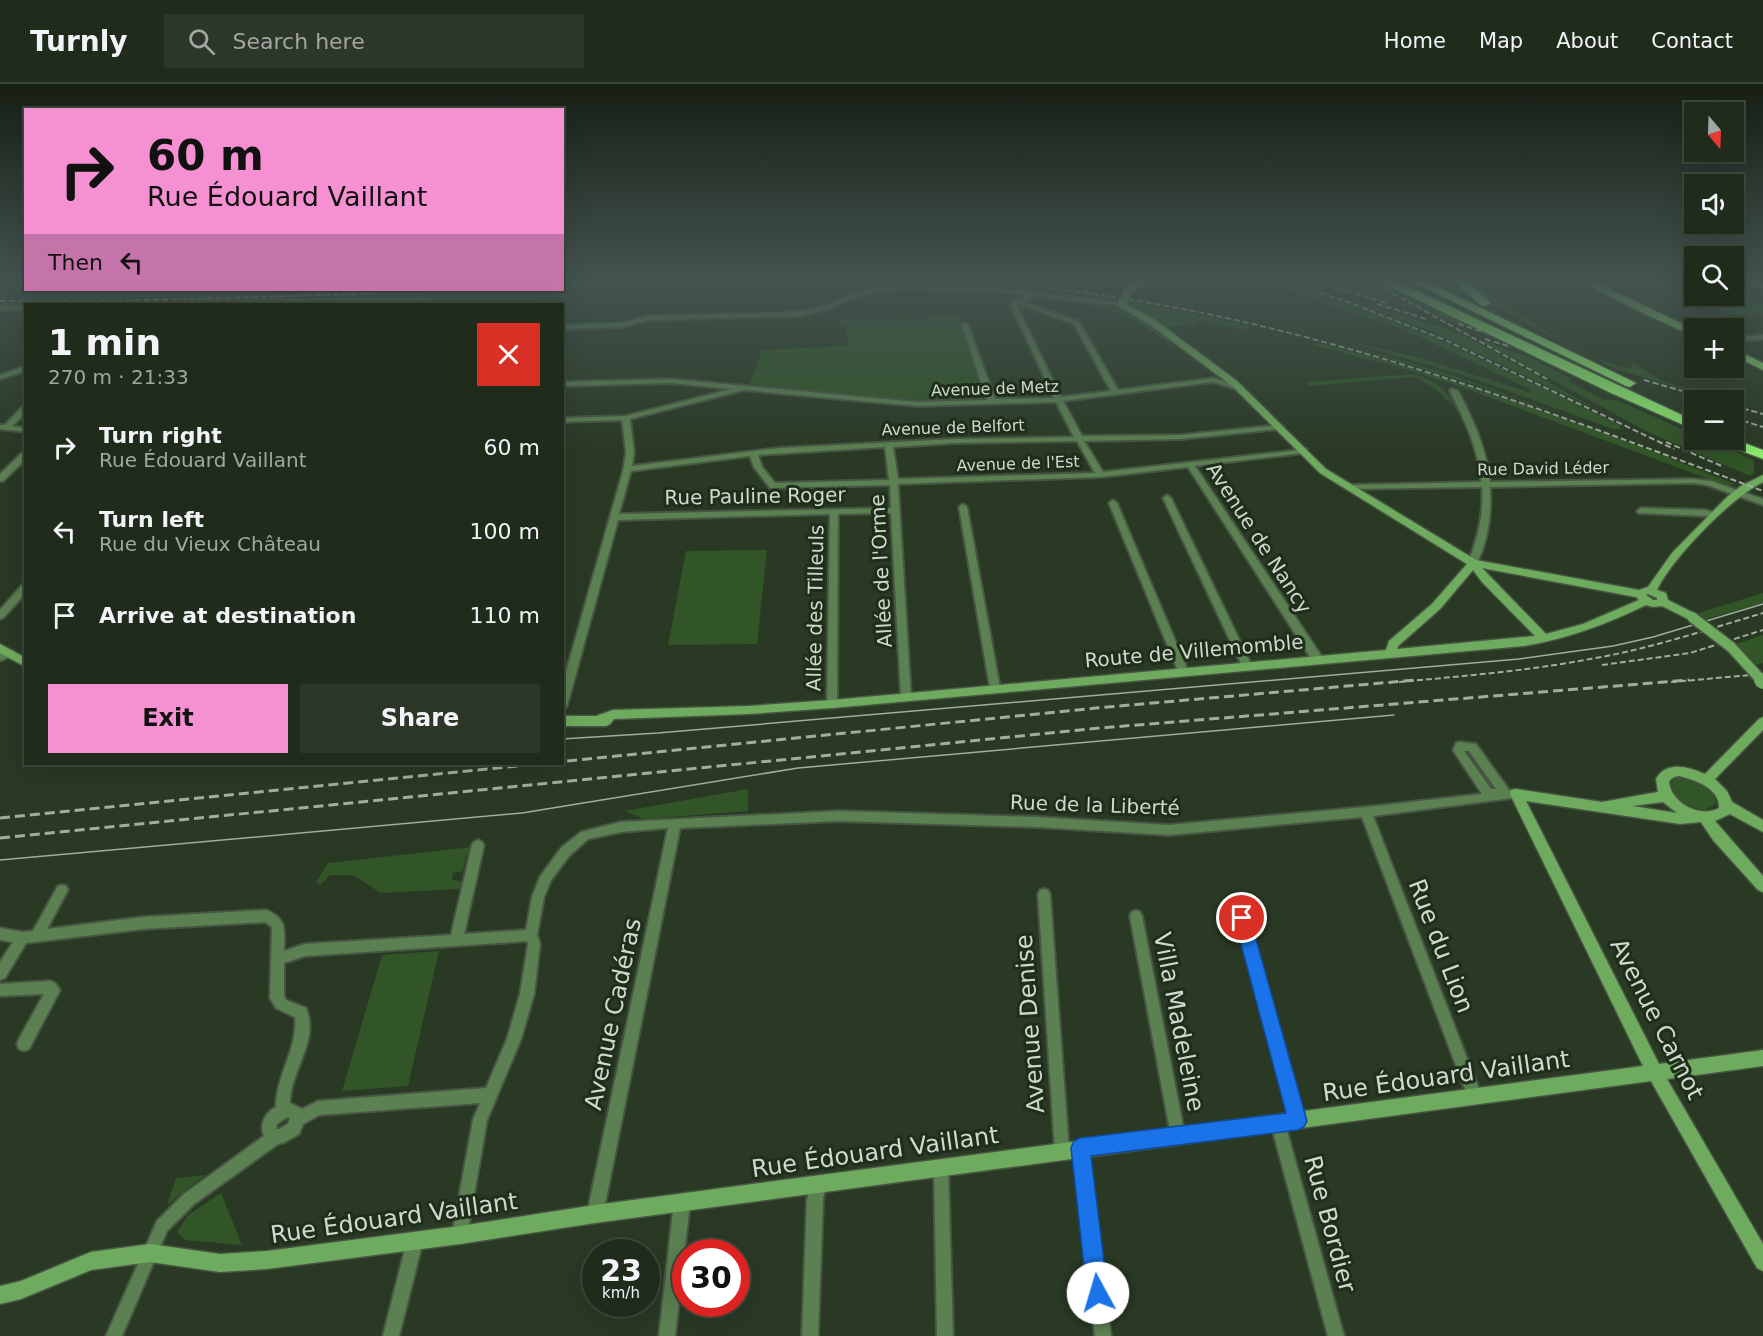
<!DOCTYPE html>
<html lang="en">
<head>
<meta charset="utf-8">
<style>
  :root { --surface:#1f2b1b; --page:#2c3728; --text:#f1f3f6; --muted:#a1a7a3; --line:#3c473a; --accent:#f591d2 }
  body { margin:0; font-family:"DejaVu Sans",sans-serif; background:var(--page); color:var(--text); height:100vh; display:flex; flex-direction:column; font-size:22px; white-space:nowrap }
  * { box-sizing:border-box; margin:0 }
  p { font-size:20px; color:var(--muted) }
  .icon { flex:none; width:33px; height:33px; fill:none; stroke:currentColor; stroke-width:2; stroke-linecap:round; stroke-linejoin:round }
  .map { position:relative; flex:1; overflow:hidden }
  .sheet { position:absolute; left:24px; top:219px; width:540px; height:462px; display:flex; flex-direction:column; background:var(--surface); border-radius:0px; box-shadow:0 6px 24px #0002,0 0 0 2px var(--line) }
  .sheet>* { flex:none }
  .banner { position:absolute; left:24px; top:24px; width:540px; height:183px; border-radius:0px; box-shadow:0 6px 24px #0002,0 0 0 2px var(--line); background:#f591d2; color:#111; overflow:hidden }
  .needle { width:39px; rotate:161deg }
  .controls { position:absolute; left:1684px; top:18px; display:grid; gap:12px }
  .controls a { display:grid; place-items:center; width:60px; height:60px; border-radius:0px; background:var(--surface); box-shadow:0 6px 24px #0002,0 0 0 2px var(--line); font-size:30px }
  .speed { position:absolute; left:582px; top:1155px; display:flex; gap:12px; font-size:30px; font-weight:700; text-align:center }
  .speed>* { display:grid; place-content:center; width:78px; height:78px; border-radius:50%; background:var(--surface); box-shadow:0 6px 24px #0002,0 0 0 2px var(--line); line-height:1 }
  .speed small { font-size:15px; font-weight:400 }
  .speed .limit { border:9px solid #d22; background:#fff; color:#111 }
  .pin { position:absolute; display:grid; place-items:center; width:51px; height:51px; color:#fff; margin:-26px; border:3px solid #fff; border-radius:50%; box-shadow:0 2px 6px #0007 }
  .me { position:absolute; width:66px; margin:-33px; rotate:354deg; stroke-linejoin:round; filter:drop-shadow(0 0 4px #0008) }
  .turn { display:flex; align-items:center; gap:21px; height:126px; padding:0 24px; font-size:27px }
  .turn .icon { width:78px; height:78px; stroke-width:2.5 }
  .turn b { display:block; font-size:42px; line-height:51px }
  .then { display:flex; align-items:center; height:57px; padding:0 24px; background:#0003; gap:12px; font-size:22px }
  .round { display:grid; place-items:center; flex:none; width:63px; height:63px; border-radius:0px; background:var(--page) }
  .headline { display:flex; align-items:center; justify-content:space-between; height:102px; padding:0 24px }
  h1 { font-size:36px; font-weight:600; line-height:45px }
  .action { display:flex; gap:12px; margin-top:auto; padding:12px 24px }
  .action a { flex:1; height:69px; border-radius:0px; background:var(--accent); color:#111; font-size:24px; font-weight:600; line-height:69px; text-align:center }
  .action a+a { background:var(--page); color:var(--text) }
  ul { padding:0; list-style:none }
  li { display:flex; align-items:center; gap:18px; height:84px; padding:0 24px }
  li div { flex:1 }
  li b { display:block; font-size:22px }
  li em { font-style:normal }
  header { display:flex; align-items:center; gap:36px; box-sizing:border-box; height:84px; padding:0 30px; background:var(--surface); border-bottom:2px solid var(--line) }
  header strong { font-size:28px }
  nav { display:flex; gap:33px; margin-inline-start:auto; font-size:21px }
  .search { width:420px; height:54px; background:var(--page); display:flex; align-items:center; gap:15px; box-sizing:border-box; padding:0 21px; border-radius:0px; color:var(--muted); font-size:22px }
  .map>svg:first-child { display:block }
</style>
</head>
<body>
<header>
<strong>Turnly</strong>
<div class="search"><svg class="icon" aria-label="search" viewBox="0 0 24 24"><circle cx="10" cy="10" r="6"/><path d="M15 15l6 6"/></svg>Search here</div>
<nav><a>Home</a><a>Map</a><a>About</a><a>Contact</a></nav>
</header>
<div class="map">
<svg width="1763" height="1252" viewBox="0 0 1763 1252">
  <rect width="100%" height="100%" fill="#293924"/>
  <!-- green -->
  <path fill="#315527" d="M1252 194C1288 194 1324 210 1357 222 1447 256 1533 300 1620 341L1621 345H1613L1469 293 1350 258 1421 274 1528 308 1532 306 1407 247Z
    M1309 194H1353L1422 228Z
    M1362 194H1368L1478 245 1441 234Z
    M1457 194C1470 194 1481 206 1493 213 1532 237 1586 278 1631 284L1633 279 1664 298 1727 316H1720L1615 285 1485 217Z
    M1016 202 1121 215 1113 218 1016 205Z
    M1035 212 1122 224 1149 238 1177 261C1162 258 1147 242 1132 235 1102 221 1068 217 1035 212Z
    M1712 212 1763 219V230L1725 231 1711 220Z
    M1126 216 1251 242 1244 246 1198 236 1195 240 1166 243 1126 219Z
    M1348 216 1460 249 1600 327 1428 246Z
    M928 231H960L963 248 983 304 966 316 893 317C884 313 880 316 871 315 831 309 791 304 750 300L762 266 848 262 846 242H841L840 236 927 235Z
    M1323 254 1452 291 1572 334 1475 301Z
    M1477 255 1529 273 1572 295 1568 297 1605 316H1617L1695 351V356H1706L1754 376V389L1750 392 1650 349Z
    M1317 258C1460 295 1600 345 1737 401L1723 400 1706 394 1470 306 1405 285 1313 261Z
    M1414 290C1440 298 1447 307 1460 330L1449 316H1445L1441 309 1415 293 1309 302 1305 298Z
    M767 466 757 560 668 561 686 467Z
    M1763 509V519L1704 536 1695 530Z
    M1763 551V579L1756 581 1736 560Z
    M1675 694C1691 691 1716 702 1716 720L1705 726C1690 724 1672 716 1670 700Z
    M748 705V727L644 735 625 727Z
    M472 763 471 771H466L463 787 453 789 452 796 462 797 460 805 381 809 353 791H330L320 801 316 798 328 779Z
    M439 867 408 1002 342 1007 382 871Z
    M205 1091 167 1121 176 1094Z
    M221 1109 242 1161 185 1156 177 1148 188 1131Z"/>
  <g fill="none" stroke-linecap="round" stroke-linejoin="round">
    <defs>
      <path id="street" d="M897 200 988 203 1123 219V221L1121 222 1034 212 1033 214 1021 217 1079 238 1118 306 1213 294 1242 302 1243 304 1239 306 1213 298 1063 317 1082 352 1181 351 1280 341 1284 343 1280 345 1181 355 1084 357 1103 388 1307 365V369H1304L1195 382 1322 573 1323 576 1322 579H1314L1188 383 1101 393 898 400 911 613 910 616H902L901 613 891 429 838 430 837 620 832 624 827 620 830 430 618 436 567 622 562 626V602L623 387 626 368 622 336 562 338V334L626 332 732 305 671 299 562 302V298L671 295 917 318 987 316 962 241 965 239 968 241 995 315 1054 314 1011 222 1016 214 1028 211 988 207 897 204 862 211 830 224 799 232 648 236 622 243 562 245V241L622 239 648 232 799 228 826 222 858 208ZM1018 220 1074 240 1111 307 1061 313 1017 222ZM744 306 917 322 1056 318 1074 353 955 355 779 364 632 382 634 368 630 335ZM1077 357 1095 389 898 395 893 363 955 359ZM885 363 889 396 775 399 762 383 758 371ZM750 372 754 383 770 404 890 401 891 424 619 430 631 387Z
        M429 214 430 215 427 217 257 220H184L187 218Z
        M0 222H26V226H0Z
        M1763 251V255L1734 258V254Z
        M26 282V287L0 295V291Z
        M1451 305 1458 307C1473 335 1487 366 1490 398L1692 395 1711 397 1763 415V421L1707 401 1692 399 1490 403C1492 430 1488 457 1476 481H1470L1468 479C1478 454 1484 430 1482 403L1348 405 1344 403 1348 401 1481 398C1479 366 1465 336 1450 307Z
        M23 322H26V329L12 342 26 344V348L0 345V341H5Z
        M23 368H26V375L3 397H0V390Z
        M1167 411 1171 414 1252 582 1251 585 1247 586 1242 582 1163 414Z
        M1113 416 1117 419 1188 587 1187 590H1179L1178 587 1109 419Z
        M963 420 967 423 1000 604 995 608 990 604 959 423Z
        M1641 424 1705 426 1717 429 1718 431 1714 434 1705 432 1638 429 1637 427Z
        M26 499V509L3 534 0 535V526L23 500Z
        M9 566 13 567 14 569 13 571 0 577V569Z
        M1460 658 1476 660 1509 706 1520 707 1522 710 1520 713 1373 732 1482 1013 1480 1018 1475 1020 1470 1018 1468 1013 1362 733 1169 751 1037 743 839 737 680 744 603 1130 600 1135 595 1138 590 1135 587 1130 668 744 621 748 588 755 569 772 551 796 544 813 537 851 540 860 534 910 521 955 487 1036 466 1157 460 1159 454 1157 452 1151 473 1036 480 1019 319 1031 303 1040 299 1050 285 1058 278 1060 194 1120 167 1147 122 1252H106L157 1137 184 1110 264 1052C259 1040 265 1029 276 1023 276 991 298 965 295 933L276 924 270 914 272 843 265 838 143 845 26 859 5 894 0 896V878L13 858 0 856V844L22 848 33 847 58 802 62 801 66 802 68 806 47 845 143 833 266 826C288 835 284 846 284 867L305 860 451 851 472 761 474 758 478 756 482 758 484 761 464 850 526 846 532 813 540 793 561 764 581 748 621 738 839 727 1037 733 1169 741 1366 723 1482 710 1453 666 1456 659ZM1464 667H1469L1496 705H1491ZM527 857 528 860 520 910 507 955 486 1004 318 1017 302 1025 290 1019C290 987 320 956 306 924L286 916 284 912V879L305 872ZM287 1033 290 1034 288 1040 279 1045H276L277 1040Z
        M1044 805 1048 806 1050 810 1069 1067 1067 1072 1062 1074 1057 1072 1055 1067 1038 810 1040 806Z
        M1136 826 1140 828 1142 832 1185 1052 1183 1057 1178 1059 1173 1057 1171 1052 1130 832 1132 828Z
        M1242 828 1246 830 1248 834 1305 1037 1303 1042 1298 1044 1293 1042 1291 1037 1236 834 1238 830Z
        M50 897 55 899 60 906 58 910 29 965 24 967 19 965 17 960 19 955 44 910 0 912V900Z
        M1278 1033 1283 1035 1285 1040 1344 1252H1328L1271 1040 1273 1035Z
        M1080 1057 1085 1059 1087 1064 1111 1252H1095L1073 1064 1075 1059Z
        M941 1076 946 1078 948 1083 953 1252H937L934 1083 936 1078Z
        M818 1093 823 1096 826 1101 823 1115 818 1252H802L807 1115 813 1096Z
        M682 1110 687 1113 690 1118 675 1252H659L674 1118 677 1113Z
        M415 1149 421 1151 423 1157 399 1252H383L407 1157 409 1151Z"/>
      <path id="secondary" d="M1144 194H1155L1132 207 1125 205 1136 196Z
        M1734 195 1763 200V204L1734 199Z
        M1120 216H1126V220L1155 236 1237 297 1326 385 1476 476 1639 506 1648 503 1672 469 1727 413 1741 402 1763 391V398C1732 413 1672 474 1657 506L1666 509 1668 516 1696 530 1697 533 1696 536 1692 537 1662 522 1653 523 1646 521C1607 540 1567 555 1524 562L832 624 749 630 614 635 610 640 606 642H562V632H596L613 626 749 622 832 616 1386 566 1389 557 1432 520 1467 480 1320 389 1231 301 1149 240 1118 222 1117 220ZM1482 484 1636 513 1639 516 1583 540 1546 550ZM1473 486 1482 498 1535 552 1397 565 1398 562 1440 525ZM1648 510 1657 514V516H1653L1646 511Z
        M0 560 26 574V583L0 569Z
        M1763 633V646L1715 695 1727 707 1732 718 1763 736V748L1730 730 1715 737 1763 792V808L1758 806 1713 756 1701 738 1680 740 1526 717 1659 980 1763 966V982L1667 995 1763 1160V1187L1757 1184 1651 997 595 1139 460 1160 267 1185 220 1188 150 1178 91 1186 21 1215 0 1220V1202L21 1197 91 1168 150 1160 220 1170 267 1167 460 1142 595 1121 1643 982 1510 710 1511 706 1516 705 1602 718 1658 708 1656 695C1667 676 1688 683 1705 690L1759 635ZM1679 692C1695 696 1720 704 1719 724 1700 735 1670 718 1669 697L1674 693ZM1663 718 1677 729 1632 722Z"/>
      <path id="primary" d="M1576 194H1587L1695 246V253L1632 224Z
        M1734 265 1763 279V286L1734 272Z"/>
      <path id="highway" d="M1372 194H1386L1421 209 1695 337V346L1611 309Z
        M1405 194H1419L1636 299 1630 303 1626 302Z
        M1449 194H1461L1491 219 1485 222 1481 221Z
        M1734 355 1763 366V375L1720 359 1718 356Z"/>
    </defs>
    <!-- street casing -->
    <use href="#street" stroke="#475642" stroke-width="4"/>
    <!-- secondary casing -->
    <use href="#secondary" stroke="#475642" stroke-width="3"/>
    <!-- primary casing -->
    <use href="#primary" stroke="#475642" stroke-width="3"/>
    <!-- highway casing -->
    <use href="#highway" stroke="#475642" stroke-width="3"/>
    <!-- street -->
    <use href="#street" fill="#5b8051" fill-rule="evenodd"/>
    <!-- secondary -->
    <use href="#secondary" fill="#6fab5e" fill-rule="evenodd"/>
    <!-- primary -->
    <use href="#primary" fill="#7ecc67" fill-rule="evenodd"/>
    <!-- highway -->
    <use href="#highway" fill="#8be96f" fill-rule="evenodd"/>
    <!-- tram -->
    <path stroke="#a1ad9e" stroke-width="1.5" d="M562 655 658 649 1519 575 1613 562 1653 553 1763 520
      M0 776 522 729 798 684 1394 631"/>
    <!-- rail-far1 -->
    <path stroke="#a1ad9e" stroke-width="2" stroke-dasharray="6 3" stroke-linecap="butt" d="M1277 194 1351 219 1445 256 1674 365
      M1360 194 1398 212 1547 295
      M1311 196 1386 219
      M562 204C729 198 897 186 1063 206 1306 235 1535 322 1763 407
      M0 217H114L498 206
      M1377 220 1426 235
      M1458 240 1484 248
      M1485 255 1511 263
      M1644 296 1714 316
      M1689 320 1695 321
      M1734 322 1763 330
      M1734 334 1763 343
      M1666 358 1724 383
      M1602 581 1690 569 1763 546
      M1399 598C1463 592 1527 587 1590 575 1649 565 1706 546 1763 529
      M1671 598 1763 590"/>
    <!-- rail -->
    <path stroke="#a1ad9e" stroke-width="3" stroke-dasharray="10 5" stroke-linecap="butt" d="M0 734 1096 624 1416 596
      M0 754 1100 644 1689 596"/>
    <defs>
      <path id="secondary-bridge-far2" d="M1123 218 1129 205"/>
      <path id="secondary-bridge-far1" d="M1692 533 1731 563 1763 598"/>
      <path id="secondary-bridge" d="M1761 596 1763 598"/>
    </defs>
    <!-- secondary-bridge-far2 casing -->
    <use href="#secondary-bridge-far2" stroke="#475642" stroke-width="10" stroke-linecap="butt"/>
    <!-- secondary-bridge-far1 casing -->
    <use href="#secondary-bridge-far1" stroke="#475642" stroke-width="13" stroke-linecap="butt"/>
    <!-- secondary-bridge casing -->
    <use href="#secondary-bridge" stroke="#475642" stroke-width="16" stroke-linecap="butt"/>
    <!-- secondary-bridge-far2 -->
    <use href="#secondary-bridge-far2" stroke="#6fab5e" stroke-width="8"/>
    <!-- secondary-bridge-far1 -->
    <use href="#secondary-bridge-far1" stroke="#6fab5e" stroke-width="10"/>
    <!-- secondary-bridge -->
    <use href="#secondary-bridge" stroke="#6fab5e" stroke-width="14"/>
  </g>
  <!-- sky -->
  <linearGradient id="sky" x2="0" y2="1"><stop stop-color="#171f14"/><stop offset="0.53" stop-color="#435450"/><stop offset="1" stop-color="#435450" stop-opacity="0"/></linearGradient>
  <rect width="1763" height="369" fill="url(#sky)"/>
  <!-- route -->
  <path fill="#1a73e8" stroke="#114b97" stroke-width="1.5" d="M1242 826 1248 829 1250 834 1307 1037 1304 1043 1298 1046 1091 1072 1108 1209 1105 1216 1098 1220 1090 1216 1087 1209 1071 1064 1074 1057 1080 1054 1286 1029 1234 834 1236 829Z"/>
  <g text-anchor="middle" stroke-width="6" stroke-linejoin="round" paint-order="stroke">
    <!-- far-street labels -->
    <g font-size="16" fill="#cfdacd" stroke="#1f2e1b">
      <text transform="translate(995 304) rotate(-2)" y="6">Avenue de Metz</text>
      <text transform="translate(953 343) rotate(-2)" y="6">Avenue de Belfort</text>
      <text transform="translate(1018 379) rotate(-2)" y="6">Avenue de l'Est</text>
      <text transform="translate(1543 384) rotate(-1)" y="6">Rue David Léder</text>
    </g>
    <!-- street labels -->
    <g font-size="20" fill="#cfdacd" stroke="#1f2e1b">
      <text transform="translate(755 412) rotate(-1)" y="7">Rue Pauline Roger</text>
      <text transform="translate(1259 454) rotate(57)" y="7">Avenue de Nancy</text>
      <text transform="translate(881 487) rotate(-93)" y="7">Allée de l'Orme</text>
      <text transform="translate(815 524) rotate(-89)" y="7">Allée des Tilleuls</text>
      <text transform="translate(1194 567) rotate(-5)" y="7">Route de Villemomble</text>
      <text transform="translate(1095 721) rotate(2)" y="7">Rue de la Liberté</text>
    </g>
    <!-- near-street labels -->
    <g font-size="24" fill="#cfdacd" stroke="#1f2e1b">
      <text transform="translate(1441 862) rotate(69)" y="8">Rue du Lion</text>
      <text transform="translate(613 930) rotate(-78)" y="8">Avenue Cadéras</text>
      <text transform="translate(1657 935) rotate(63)" y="8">Avenue Carnot</text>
      <text transform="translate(1179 938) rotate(79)" y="8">Villa Madeleine</text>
      <text transform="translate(1030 940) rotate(-94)" y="8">Avenue Denise</text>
      <text transform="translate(1446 992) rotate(-8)" y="8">Rue Édouard Vaillant</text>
      <text transform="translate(875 1068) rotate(-8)" y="8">Rue Édouard Vaillant</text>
      <text transform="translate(394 1134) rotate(-8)" y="8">Rue Édouard Vaillant</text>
      <text transform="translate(1330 1140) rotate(75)" y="8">Rue Bordier</text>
    </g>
  </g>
</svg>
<div class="controls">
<a><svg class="needle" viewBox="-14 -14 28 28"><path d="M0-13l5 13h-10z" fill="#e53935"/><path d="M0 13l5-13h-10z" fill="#a1a7a3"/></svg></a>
<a><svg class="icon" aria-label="sound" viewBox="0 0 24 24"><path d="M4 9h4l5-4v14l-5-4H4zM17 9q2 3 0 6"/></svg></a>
<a><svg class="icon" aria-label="search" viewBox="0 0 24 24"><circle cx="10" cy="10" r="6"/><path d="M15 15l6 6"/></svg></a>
<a>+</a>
<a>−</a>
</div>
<div class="speed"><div>23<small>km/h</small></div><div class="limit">30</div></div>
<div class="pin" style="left:1242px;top:834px;background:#d93025"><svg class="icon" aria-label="arrive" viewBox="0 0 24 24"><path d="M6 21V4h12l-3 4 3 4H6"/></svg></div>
<svg class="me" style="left:1098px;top:1209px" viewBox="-20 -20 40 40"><circle r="19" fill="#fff"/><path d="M0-13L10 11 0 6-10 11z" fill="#1a73e8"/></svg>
<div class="banner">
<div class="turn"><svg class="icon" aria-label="right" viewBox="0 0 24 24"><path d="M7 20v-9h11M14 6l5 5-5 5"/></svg><div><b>60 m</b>Rue Édouard Vaillant</div></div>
<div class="then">Then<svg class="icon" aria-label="left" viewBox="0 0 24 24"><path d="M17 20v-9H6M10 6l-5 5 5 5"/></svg></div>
</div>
<section class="sheet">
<div class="headline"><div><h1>1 min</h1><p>270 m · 21:33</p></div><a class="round" style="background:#d93025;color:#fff"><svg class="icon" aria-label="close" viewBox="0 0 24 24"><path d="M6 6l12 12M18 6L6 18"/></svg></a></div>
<ul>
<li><svg class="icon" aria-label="right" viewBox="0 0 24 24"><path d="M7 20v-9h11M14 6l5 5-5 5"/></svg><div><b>Turn right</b><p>Rue Édouard Vaillant</p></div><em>60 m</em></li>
<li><svg class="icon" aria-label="left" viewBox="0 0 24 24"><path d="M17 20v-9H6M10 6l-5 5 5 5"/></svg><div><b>Turn left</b><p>Rue du Vieux Château</p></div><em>100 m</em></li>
<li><svg class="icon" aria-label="arrive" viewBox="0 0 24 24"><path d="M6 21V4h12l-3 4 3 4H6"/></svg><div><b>Arrive at destination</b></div><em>110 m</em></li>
</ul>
<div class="action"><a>Exit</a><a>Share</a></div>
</section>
</div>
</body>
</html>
